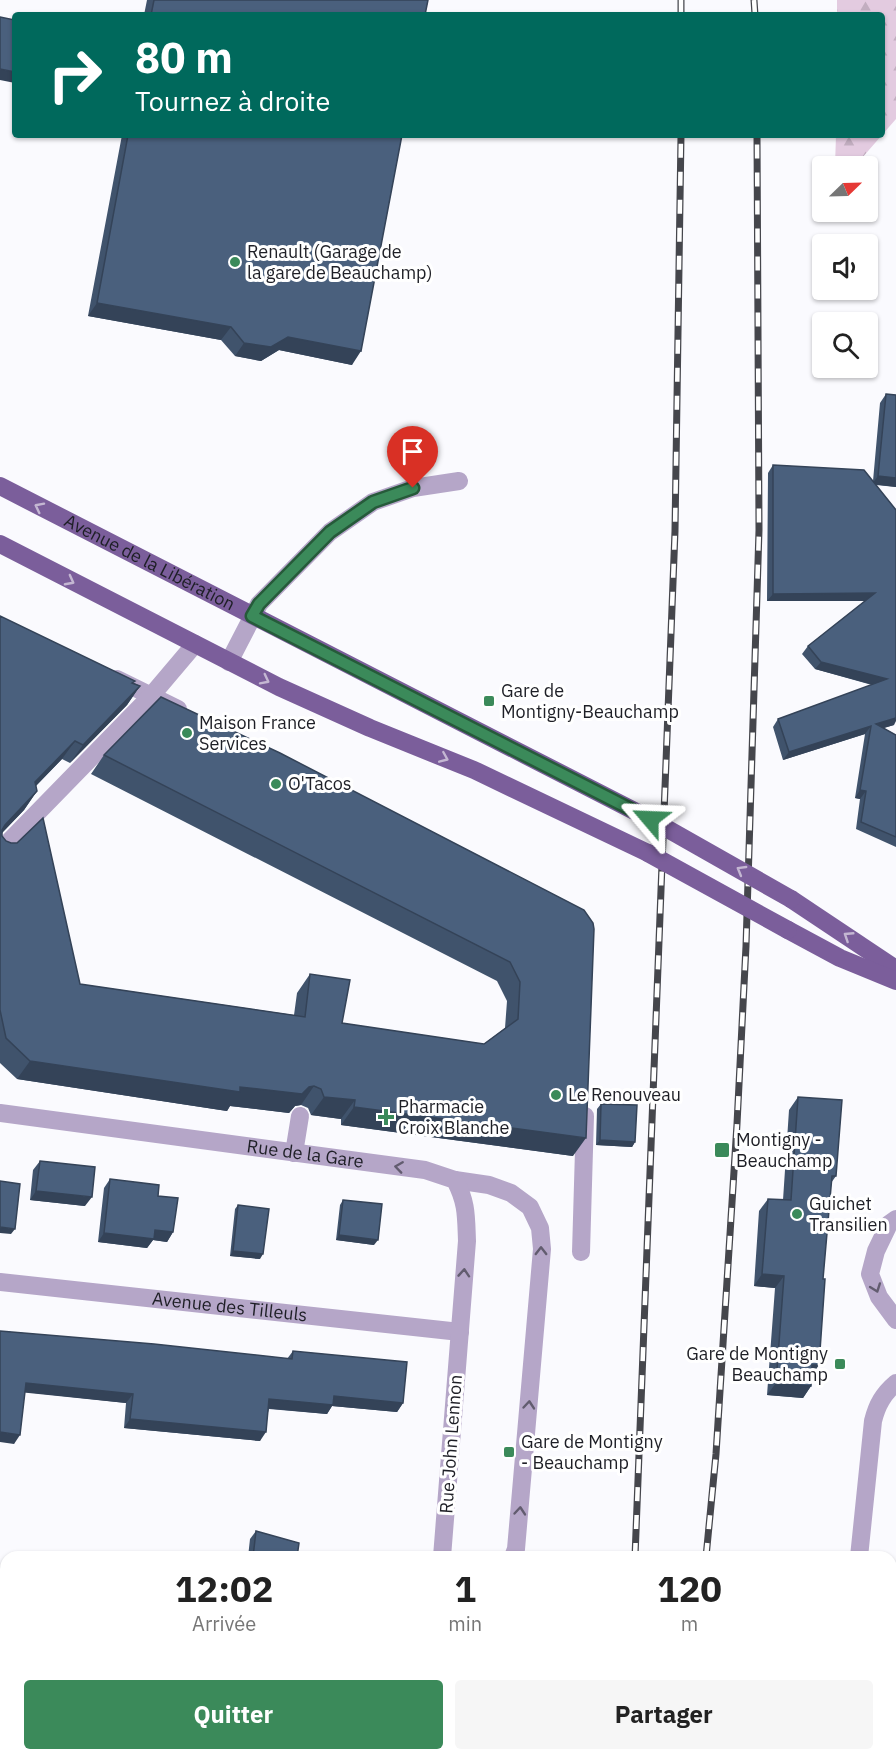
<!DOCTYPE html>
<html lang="fr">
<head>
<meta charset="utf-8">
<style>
  :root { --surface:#fff; --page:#f6f6f6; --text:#222; --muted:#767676; --accent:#3b8a5a }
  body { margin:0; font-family:"IBM Plex Sans",sans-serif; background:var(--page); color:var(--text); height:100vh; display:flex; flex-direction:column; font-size:22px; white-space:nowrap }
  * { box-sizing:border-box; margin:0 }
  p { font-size:20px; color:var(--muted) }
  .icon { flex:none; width:33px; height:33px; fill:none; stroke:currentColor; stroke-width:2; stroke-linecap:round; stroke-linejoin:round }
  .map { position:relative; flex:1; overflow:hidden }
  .side { position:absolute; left:0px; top:1551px; width:897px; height:210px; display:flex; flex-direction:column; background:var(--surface); border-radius:18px 18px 0 0; box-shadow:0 2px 4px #0004 }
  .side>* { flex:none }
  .guide { position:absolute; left:12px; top:12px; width:873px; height:126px; border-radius:6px; box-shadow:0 2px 4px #0004; background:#00695c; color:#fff; overflow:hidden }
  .needle { width:39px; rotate:67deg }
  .buttons { position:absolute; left:812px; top:156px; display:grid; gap:12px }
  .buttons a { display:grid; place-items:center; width:66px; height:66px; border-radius:6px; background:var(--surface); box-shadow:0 2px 4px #0004; font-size:30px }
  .pin { position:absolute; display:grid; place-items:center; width:51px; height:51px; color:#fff; margin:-62px -26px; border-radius:50% 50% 50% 0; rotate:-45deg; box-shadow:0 0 6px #0007 }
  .pin .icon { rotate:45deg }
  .me { position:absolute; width:66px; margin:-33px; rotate:296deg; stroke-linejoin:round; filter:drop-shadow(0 0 4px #0008) }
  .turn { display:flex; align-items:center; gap:21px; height:126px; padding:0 24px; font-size:27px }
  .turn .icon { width:78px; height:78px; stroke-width:2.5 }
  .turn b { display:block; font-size:42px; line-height:51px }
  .eta { display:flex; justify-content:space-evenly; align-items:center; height:102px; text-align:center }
  .eta b { font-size:36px; font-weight:700; line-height:42px }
  .primary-button { display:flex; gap:12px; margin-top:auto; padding:12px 24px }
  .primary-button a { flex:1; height:69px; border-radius:6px; background:var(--accent); color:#fff; font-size:24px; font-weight:700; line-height:69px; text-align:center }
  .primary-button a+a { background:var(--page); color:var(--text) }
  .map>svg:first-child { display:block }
</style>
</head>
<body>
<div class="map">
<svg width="896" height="1761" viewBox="0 0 896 1761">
  <defs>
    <pattern id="forest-firs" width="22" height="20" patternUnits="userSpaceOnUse" patternTransform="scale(1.5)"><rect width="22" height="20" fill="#e3cbe0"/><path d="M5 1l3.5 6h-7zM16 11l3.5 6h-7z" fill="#c2aec0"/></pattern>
  </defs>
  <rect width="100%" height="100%" fill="#fafafe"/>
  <!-- forest -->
  <path fill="url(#forest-firs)" d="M837 0H896V119L882 135V15H837Z
    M836 135H882L855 166H835Z
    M0 1750 6 1751V1755H31L70 1761H0Z"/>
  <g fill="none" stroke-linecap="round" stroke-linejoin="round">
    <!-- lane -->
    <g stroke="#b5a6c8" stroke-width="18">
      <path d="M294 1153 300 1116"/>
      <path d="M455 1180 489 1185 511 1193 530 1207 540 1228 542 1249 516 1549 513 1557"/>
      <path d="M896 1219 889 1224 876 1251 870 1274 879 1297 896 1320"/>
      <path id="s1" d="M0 1282 460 1332"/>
      <path d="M891 1611H896"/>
      <path d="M309 1761 312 1755"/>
    </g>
    <!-- street -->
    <g stroke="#b5a6c8" stroke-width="18">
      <path d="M229 662 259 604 330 532 373 502 413 488 459 481"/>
      <path d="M117 679 178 709"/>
      <path d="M0 851 151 696 195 644"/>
      <path id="s2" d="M0 1113 425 1170 455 1180C467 1203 466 1216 467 1241L442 1557"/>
      <path d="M581 1252 585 1116"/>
      <path d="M859 1557 873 1421C877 1405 883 1394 896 1383"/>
      <path d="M382 1761 384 1755"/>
    </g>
    <!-- primary -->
    <g stroke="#7b5e9b" stroke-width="18">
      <path id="s3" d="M0 486 650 819"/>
      <path d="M0 544 279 687 370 728 474 770 648 853"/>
      <path d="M791 899 896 969"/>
      <path d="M788 930 840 958 896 981"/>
    </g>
    <defs>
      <path id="rail" d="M681 0V15
        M754 0 755 15
        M635 1557 675 531 681 135
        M706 1557 716 1454 737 1124 746 946 759 530 757 135
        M625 1761V1755
        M686 1761V1755"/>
    </defs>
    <!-- rail casing -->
    <use href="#rail" stroke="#45464c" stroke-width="7"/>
    <!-- rail -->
    <use href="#rail" stroke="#fff" stroke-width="4.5" stroke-dasharray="14" stroke-linecap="butt"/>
    <!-- primary-bridge -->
    <path stroke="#7b5e9b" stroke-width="18" d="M650 819 791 899
      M648 853 788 930"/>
  </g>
  <!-- wall -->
  <path fill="#40536c" d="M147 0H428L425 15H144Z
    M122 135H402L352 365 279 350 261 361 235 356 221 340 88 316Z
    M886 394 896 395V487L876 485 894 725 883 728 896 735V847L856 829 860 799 855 798 865 734 783 760 773 727 778 719 872 685 815 669 802 654 808 646 865 601H767L768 473 773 465 873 481 880 403Z
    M0 616 140 686 127 705 70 763 62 759 36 786 37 791 24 810 2 833V836L80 984 294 1015 297 993 310 974 342 1023 484 1044 505 1028 507 1001 497 981 91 774 104 755 584 910 573 1156 341 1125V1119L311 1115 308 1108 301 1105 295 1106 289 1113 230 1106 227 1111 17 1079 0 1063Z
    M798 1097 836 1176 831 1183 812 1376 811 1386 803 1398 767 1395 775 1288 754 1286 759 1211 768 1199 783 1200 789 1110Z
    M601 1104 635 1142 632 1147 596 1145 597 1109Z
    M40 1161 85 1206 30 1200 33 1170Z
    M110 1179 158 1196 173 1232 167 1242 153 1240 147 1248 98 1242 104 1188Z
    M343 1200 374 1245 336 1240 340 1205Z
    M238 1205 260 1259 230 1256 235 1209Z
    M0 1331 287 1359 293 1351 403 1403 397 1412 332 1406 327 1414 269 1409 260 1441 124 1428 126 1403 25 1392 14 1444Z
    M256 1531 297 1557H248L250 1539Z
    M421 1755H560L559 1761H420Z"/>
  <!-- shaded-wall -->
  <path fill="#344358" d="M0 69 15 72V83L0 80Z
    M97 303 231 327 221 340 88 316Z
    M288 337 361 351 352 365 279 350 261 361 235 356 244 343Z
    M878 476 896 478V487L872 484Z
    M875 593 869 601H767L773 594Z
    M821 662 887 679 881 687 815 669Z
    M140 686 127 705 70 763 83 745Z
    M896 718V721L894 725 871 732 876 724Z
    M871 726 865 734 783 760 789 752Z
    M75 741 62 759 22 800 35 782Z
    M860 790 866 791 860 799 855 798Z
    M37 791 24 810 0 835 5 825Z
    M30 1061 240 1087H309L314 1086 301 1105 295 1106 289 1113 230 1106 227 1111 17 1079Z
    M324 1097 355 1100 341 1119 311 1115Z
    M354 1107 586 1138 573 1156 341 1125Z
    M600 1140 635 1142 632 1147 596 1145Z
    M36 1191 92 1197 85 1206 30 1200Z
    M0 1227 15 1229 11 1234 0 1233Z
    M155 1230 173 1232 167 1242 153 1240 147 1248 98 1242 104 1233Z
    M339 1235 378 1240 374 1245 336 1240Z
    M233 1251 263 1254 260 1259 230 1256Z
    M762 1274 784 1276 775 1288 754 1286Z
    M812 1365H819L810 1378Z
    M26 1383 133 1394 126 1403 19 1392Z
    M776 1383 811 1386 803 1398 767 1395Z
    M334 1396 403 1403 397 1412 332 1406 327 1414 263 1408 269 1399Z
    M130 1419 266 1432 260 1441 124 1428Z
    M0 1432 20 1435 14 1444 0 1442Z
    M0 1722 6 1723V1733L0 1732Z"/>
  <!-- building -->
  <path fill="#4a607d" stroke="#344358" stroke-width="1.5" d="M154 0H428L425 15H151Z
    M0 17 15 20V72L0 69Z
    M128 135H402L361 351 288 337 271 347 244 343 231 327 97 303Z
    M886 394 896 395V478L878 476Z
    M773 465 864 470 896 510V718L876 724 896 735V837L861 822 866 791 860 790 871 726 789 752 778 719 887 679 821 662 808 646 875 593 773 594Z
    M0 616 135 681 132 683 140 686 83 745 75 741 35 782 37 791 5 825 2 830V836L6 841 11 843H17L43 818 80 984 305 1017 310 974 350 980 342 1023 484 1044 518 1019 520 982 510 962 104 755 161 697 280 753 584 910 593 923 594 929 586 1138 354 1107 355 1100 324 1097 321 1089 314 1086 309 1087 302 1094 240 1087V1092L30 1061 6 1038 0 1010Z
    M798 1097 842 1100 836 1176H832L823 1279H825L819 1365H812L811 1386 776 1383 784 1276 762 1274 768 1199 791 1200Z
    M601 1104 637 1105 635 1142 600 1140Z
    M40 1161 95 1167 92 1197 36 1191Z
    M110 1179 159 1185 158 1196 178 1198 173 1232 155 1230 154 1239 104 1233Z
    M0 1181 20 1184 15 1229 0 1227Z
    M343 1200 382 1204 378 1240 339 1235Z
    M238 1205 269 1209 263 1254 233 1251Z
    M0 1331 154 1344 292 1359 293 1351 407 1362 403 1403 334 1396 333 1405 269 1399 266 1432 130 1419 133 1394 26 1383 20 1435 0 1432Z
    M256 1531 299 1543 297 1557H253Z
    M0 1658H6V1723L0 1722Z
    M428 1755H560L559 1761H427Z
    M274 1759 296 1761H274Z"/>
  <!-- one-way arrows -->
  <defs><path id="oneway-chevron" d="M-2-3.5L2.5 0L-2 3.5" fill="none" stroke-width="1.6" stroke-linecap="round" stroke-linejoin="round" transform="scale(1.5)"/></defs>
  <g stroke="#c4b7d2">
    <use href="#oneway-chevron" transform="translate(39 507) rotate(-153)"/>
    <use href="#oneway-chevron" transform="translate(70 581) rotate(28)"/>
    <use href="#oneway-chevron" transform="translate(265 680) rotate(27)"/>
    <use href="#oneway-chevron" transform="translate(444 758) rotate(23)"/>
    <use href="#oneway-chevron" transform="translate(741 870) rotate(-150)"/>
    <use href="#oneway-chevron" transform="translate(848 936) rotate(-147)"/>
  </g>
  <g stroke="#625c6f">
    <use href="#oneway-chevron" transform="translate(399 1167) rotate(-172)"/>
    <use href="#oneway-chevron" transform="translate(541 1251) rotate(-90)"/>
    <use href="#oneway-chevron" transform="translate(464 1273) rotate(-86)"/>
    <use href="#oneway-chevron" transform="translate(876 1288) rotate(70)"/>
    <use href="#oneway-chevron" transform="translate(529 1405) rotate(-85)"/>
    <use href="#oneway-chevron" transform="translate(520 1511) rotate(-85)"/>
  </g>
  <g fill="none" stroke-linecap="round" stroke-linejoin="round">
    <defs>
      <path id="route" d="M413 488 373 502 330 532 259 604 252 616 650 819"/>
    </defs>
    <!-- route casing -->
    <use href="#route" stroke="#265a3a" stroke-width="15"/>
    <!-- route -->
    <use href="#route" stroke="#3b8a5a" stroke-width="10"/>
  </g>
  <!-- markers -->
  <g fill="#3b8a5a" stroke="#fff" stroke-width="2">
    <circle cx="235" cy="262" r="6"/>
    <rect x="483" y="695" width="12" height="12" rx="3"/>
    <circle cx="187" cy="733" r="6"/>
    <circle cx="276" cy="784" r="6"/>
    <circle cx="556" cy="1095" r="6"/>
    <path d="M383 1108h6v6h6v6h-6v6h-6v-6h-6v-6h6z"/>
    <rect x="714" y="1142" width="16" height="16" rx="3"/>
    <circle cx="797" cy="1214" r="6"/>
    <rect x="834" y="1358" width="12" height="12" rx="3"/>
    <rect x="503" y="1446" width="12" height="12" rx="3"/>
  </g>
  <g text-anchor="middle" stroke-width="6" stroke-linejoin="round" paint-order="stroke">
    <!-- poi labels -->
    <g font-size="18" fill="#1e1f26" stroke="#fff" text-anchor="start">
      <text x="247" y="258">Renault (Garage de<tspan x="247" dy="21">la gare de Beauchamp)</tspan></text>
      <text x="501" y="697">Gare de<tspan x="501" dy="21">Montigny-Beauchamp</tspan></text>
      <text x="199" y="729">Maison France<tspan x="199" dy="21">Services</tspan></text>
      <text x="288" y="790">O'Tacos</text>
      <text x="568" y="1101">Le Renouveau</text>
      <text x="398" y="1113">Pharmacie<tspan x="398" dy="21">Croix Blanche</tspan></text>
      <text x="736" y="1146">Montigny -<tspan x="736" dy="21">Beauchamp</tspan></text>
      <text x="809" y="1210">Guichet<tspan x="809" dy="21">Transilien</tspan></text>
      <text x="828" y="1360" text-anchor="end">Gare de Montigny<tspan x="828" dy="21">Beauchamp</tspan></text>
      <text x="521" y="1448">Gare de Montigny<tspan x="521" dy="21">- Beauchamp</tspan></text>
    </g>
    <!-- street labels -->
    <g font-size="18" fill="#1e1f26" stroke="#fff">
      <text dy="6" stroke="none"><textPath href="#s3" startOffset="168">Avenue de la Libération</textPath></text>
      <text dy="6" stroke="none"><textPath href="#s2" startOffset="308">Rue de la Gare</textPath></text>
      <text dy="6" stroke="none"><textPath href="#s1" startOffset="231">Avenue des Tilleuls</textPath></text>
      <text transform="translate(451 1444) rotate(-86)" y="6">Rue John Lennon</text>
    </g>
  </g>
</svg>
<div class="buttons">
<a><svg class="needle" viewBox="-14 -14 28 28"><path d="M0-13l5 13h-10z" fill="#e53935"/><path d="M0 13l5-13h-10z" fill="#767676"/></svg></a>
<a><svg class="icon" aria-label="sound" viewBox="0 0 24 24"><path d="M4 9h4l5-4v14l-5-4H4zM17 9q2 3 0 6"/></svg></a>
<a><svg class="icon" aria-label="search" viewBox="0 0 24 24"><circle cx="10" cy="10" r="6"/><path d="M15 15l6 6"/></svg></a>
</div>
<div class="pin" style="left:413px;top:488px;background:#d93025"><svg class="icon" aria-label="arrive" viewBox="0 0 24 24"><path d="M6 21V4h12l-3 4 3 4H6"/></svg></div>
<svg class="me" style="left:650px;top:819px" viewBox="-20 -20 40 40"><path d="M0-17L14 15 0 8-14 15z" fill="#3b8a5a" stroke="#fff" stroke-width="4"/></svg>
<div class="guide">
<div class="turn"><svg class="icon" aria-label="right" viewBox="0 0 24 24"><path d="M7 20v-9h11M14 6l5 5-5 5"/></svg><div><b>80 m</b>Tournez à droite</div></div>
</div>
<section class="side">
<div class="eta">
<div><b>12:02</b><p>Arrivée</p></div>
<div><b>1</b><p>min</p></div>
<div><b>120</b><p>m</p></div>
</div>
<div class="primary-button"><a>Quitter</a><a>Partager</a></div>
</section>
</div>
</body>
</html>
